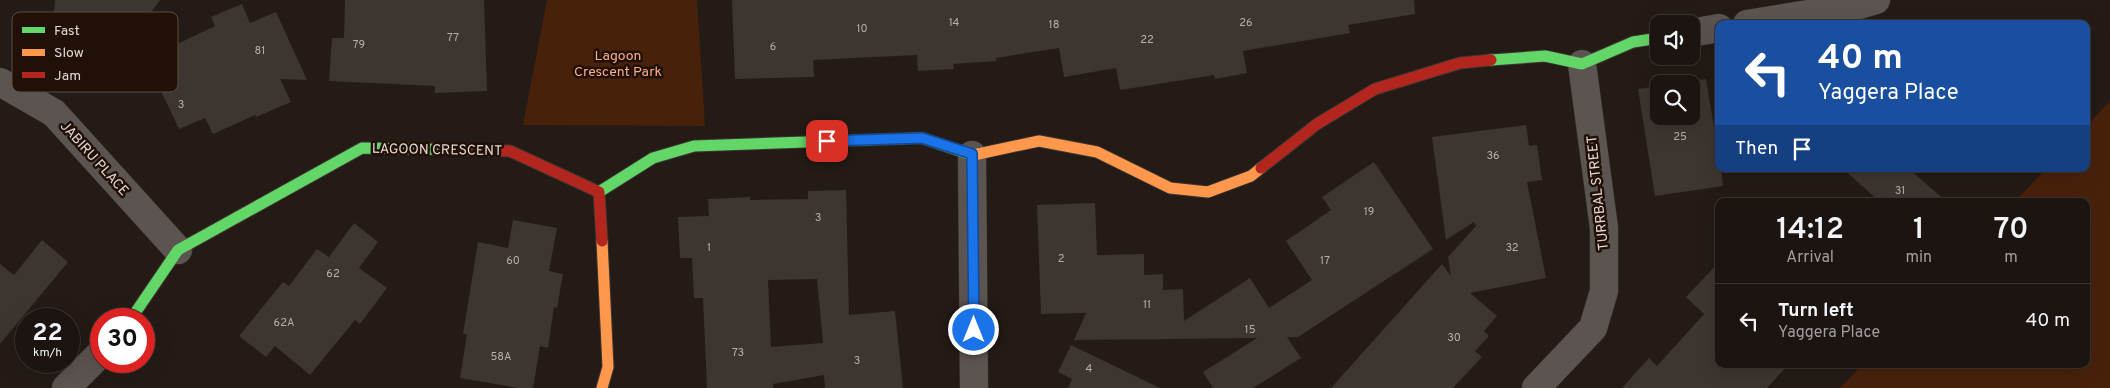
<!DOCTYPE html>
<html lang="en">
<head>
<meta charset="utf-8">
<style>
  :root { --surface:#1b1410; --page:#28211e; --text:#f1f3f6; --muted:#a09e9f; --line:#393330 }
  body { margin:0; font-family:Overpass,sans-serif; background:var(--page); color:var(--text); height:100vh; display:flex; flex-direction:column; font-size:19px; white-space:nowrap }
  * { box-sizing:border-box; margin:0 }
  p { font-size:16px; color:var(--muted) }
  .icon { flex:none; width:28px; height:28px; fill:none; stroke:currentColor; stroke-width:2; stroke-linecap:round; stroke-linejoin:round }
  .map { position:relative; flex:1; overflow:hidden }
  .panel { position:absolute; left:1715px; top:198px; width:375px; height:170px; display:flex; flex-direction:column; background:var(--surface); border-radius:10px; box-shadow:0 5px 20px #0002,0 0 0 1px var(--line) }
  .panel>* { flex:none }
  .top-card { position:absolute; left:1715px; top:20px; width:375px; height:152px; border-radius:10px; box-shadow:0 5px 20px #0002,0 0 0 1px var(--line); background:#1a4fa0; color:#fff; overflow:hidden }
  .buttons { position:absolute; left:1650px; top:15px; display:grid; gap:10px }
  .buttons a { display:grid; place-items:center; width:50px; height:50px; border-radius:10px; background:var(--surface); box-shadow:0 5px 20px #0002,0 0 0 1px var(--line); font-size:25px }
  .speed { position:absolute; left:15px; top:308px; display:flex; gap:10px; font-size:25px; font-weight:700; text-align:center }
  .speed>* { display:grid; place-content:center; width:65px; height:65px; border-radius:50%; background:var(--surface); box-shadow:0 5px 20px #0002,0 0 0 1px var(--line); line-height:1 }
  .speed small { font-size:12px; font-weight:400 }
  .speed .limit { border:8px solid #d22; background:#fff; color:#111 }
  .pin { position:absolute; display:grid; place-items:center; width:42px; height:42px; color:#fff; margin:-21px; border-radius:10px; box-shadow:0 2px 8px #0006 }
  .me { position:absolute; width:55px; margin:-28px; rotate:0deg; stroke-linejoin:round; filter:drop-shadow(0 0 4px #0008) }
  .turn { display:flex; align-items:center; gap:18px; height:105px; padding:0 20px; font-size:22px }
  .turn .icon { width:65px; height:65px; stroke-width:2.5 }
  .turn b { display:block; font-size:35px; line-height:42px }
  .then { display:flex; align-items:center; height:48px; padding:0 20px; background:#0003; gap:10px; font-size:19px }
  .eta { display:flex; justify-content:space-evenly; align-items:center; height:85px; text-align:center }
  .eta b { font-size:30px; font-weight:600; line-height:35px }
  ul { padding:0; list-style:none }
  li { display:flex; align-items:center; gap:15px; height:75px; padding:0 20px; border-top:1px solid var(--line) }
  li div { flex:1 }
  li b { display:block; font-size:19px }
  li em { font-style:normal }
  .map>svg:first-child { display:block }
</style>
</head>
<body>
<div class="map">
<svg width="2110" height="388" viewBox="0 0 2110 388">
  <rect width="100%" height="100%" fill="#241b16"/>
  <!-- green -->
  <path fill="#48210b" d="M547 0H697L705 126 523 125Z
    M2110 101V388H1840L1863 364H2086V201H2015L2046 169H2086V126Z"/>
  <!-- building -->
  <path fill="#3c3530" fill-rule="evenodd" d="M55 0H160L103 78 74 55 99 21 54 12Z
    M345 0H484L487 91 435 93V86L329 81 332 38H344Z
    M732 0H1414L1415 14 1348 25 1350 33 1243 51 1247 73 1215 79 1214 75 1120 90 1116 68 1064 77 1059 48 996 58V61L953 64 954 69 918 71 917 55 813 60 814 77 735 79Z
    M242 4 250 23 276 12 307 80 280 79 291 102 256 117 255 115 213 134 205 118 179 129 146 59 215 26 211 17Z
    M1706 79 1719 157V169H1721L1723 186 1655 196 1638 89 1659 86V116H1691V84H1674Z
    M1526 125 1529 146 1537 145 1542 180 1527 182 1546 278 1470 293 1497 316 1484 331 1489 336 1475 351 1482 357 1453 388H1331L1442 264 1451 276 1448 257 1476 226 1474 222 1446 240 1432 137Z
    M1374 162 1433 249 1298 337H1287L1301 358 1253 388H1213L1203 372 1257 338 1074 340 1086 313 1041 314 1037 205 1095 203 1097 255 1144 254V275L1163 274V290L1183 289 1184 321 1250 278 1269 308 1312 280 1286 241 1331 210 1322 197Z
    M1843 169H1909L1946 201H1879Z
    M846 190 849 315 895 311 903 388H825L824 375 773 384V388H707L703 298H694L692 258H680L678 217 709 216 708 199 750 197V200L808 199V191ZM817 279 823 343 771 347 768 280Z
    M513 220 557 228 549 271 563 274 557 308 554 307 548 348 540 346 533 388H518L460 378 467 334H463L478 242 508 248Z
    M354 223 378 242 359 268 387 288 360 324 355 320 310 375 275 346 266 357 239 336 283 282 289 286 317 249 329 257Z
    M42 240 68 262 0 344V264L14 275Z
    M1719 262V364H1789L1767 388H1622L1649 358 1657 366 1704 314 1686 297Z
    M1071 345 1160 388H1068L1072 379 1058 372Z"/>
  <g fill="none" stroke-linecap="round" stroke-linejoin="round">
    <defs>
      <path id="street" d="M1747 24 1852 7 1876 0
        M1691 33 1719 28
        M0 82 54 113 178 250
        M972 155 974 388
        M66 388 101 353
        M1536 388 1593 328 1604 291V228L1582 64"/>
      <path id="fast" d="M1491 60 1545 56 1582 64 1633 42 1659 38
        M599 192 653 158 694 146 922 138 972 155 978 154
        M131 319 178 250 362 148 477 150"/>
      <path id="slow" d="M978 154 1039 141 1097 152 1170 188 1208 192 1251 176 1261 168
        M602 241 608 367 602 388"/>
      <path id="jam" d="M477 150 510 151 599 192 602 241
        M1261 168 1317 124 1375 89 1460 63 1491 60"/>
    </defs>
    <!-- street casing -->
    <use href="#street" stroke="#3c3531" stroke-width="29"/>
    <!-- fast casing -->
    <use href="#fast" stroke="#3c3531" stroke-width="13"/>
    <!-- slow casing -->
    <use href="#slow" stroke="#3c3531" stroke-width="13"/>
    <!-- jam casing -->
    <use href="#jam" stroke="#3c3531" stroke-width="13"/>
    <!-- street -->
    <use href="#street" stroke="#5c5450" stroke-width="28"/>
    <!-- fast -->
    <use href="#fast" stroke="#63d668" stroke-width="11"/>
    <!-- slow -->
    <use href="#slow" stroke="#ff974d" stroke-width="11"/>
    <!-- jam -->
    <use href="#jam" stroke="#b3261e" stroke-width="11"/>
  </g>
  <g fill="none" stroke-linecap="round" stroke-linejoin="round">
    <defs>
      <path id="route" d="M827 141 922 138 972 154 974 330"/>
    </defs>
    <!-- route casing -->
    <use href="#route" stroke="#114b97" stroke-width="12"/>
    <!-- route -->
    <use href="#route" stroke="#1a73e8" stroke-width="9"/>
  </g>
  <g text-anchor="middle" stroke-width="5" stroke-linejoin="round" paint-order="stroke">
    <!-- number labels -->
    <g font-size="11" fill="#baaeaa">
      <text x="954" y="26">14</text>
      <text x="1246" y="26">26</text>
      <text x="1054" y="28">18</text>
      <text x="862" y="32">10</text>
      <text x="453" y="41">77</text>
      <text x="1147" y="43">22</text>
      <text x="359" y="48">79</text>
      <text x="773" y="50">6</text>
      <text x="260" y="54">81</text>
      <text x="181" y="108">3</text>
      <text x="1680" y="140">25</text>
      <text x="1493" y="159">36</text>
      <text x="1900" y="194">31</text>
      <text x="1369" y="215">19</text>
      <text x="818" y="221">3</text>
      <text x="709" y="251">1</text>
      <text x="1512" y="251">32</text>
      <text x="1061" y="262">2</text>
      <text x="513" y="264">60</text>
      <text x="1325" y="264">17</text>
      <text x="333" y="277">62</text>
      <text x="1147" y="308">11</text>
      <text x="284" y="326">62A</text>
      <text x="1250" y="333">15</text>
      <text x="1454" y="341">30</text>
      <text x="738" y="356">73</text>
      <text x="501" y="360">58A</text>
      <text x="857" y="364">3</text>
      <text x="1089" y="372">4</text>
    </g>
    <!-- park labels -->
    <g font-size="14" fill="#f9ad88" stroke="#201008">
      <text x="618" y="60">Lagoon<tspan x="618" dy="16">Crescent Park</tspan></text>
    </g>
    <!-- street labels -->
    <g font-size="14" fill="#e4d7d2" stroke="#201008">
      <text transform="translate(437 149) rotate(1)" y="5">LAGOON CRESCENT</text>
      <text transform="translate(95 158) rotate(48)" y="5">JABIRU PLACE</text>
      <text transform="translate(1597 193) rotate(-96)" y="5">TURRBAL STREET</text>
    </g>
  </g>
  <!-- legend -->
  <rect x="12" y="12" width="166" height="80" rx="8" fill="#201008" stroke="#5b4c45" stroke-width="1"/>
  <rect x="22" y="27" width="23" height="6" fill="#63d668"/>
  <rect x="22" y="49" width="23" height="7" fill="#ff974d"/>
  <rect x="22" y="72" width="23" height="6" fill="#b3261e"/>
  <g font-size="14" fill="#e4d7d2">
    <text x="54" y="35">Fast</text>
    <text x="54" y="57">Slow</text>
    <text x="54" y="80">Jam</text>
  </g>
</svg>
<div class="buttons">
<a><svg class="icon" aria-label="sound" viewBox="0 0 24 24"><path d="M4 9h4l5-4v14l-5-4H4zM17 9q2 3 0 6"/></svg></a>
<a><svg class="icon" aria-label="search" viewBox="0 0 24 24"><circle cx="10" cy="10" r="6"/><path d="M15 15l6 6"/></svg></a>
</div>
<div class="speed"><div>22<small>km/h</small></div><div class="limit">30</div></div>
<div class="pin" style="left:827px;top:141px;background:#d93025"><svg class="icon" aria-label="arrive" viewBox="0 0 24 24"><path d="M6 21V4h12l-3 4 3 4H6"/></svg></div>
<svg class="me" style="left:974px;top:330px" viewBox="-20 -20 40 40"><circle r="17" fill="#1a73e8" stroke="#fff" stroke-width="3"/><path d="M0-11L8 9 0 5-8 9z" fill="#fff"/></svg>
<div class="top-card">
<div class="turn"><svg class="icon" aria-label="left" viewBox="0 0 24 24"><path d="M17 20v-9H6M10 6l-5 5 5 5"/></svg><div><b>40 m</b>Yaggera Place</div></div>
<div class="then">Then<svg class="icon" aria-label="arrive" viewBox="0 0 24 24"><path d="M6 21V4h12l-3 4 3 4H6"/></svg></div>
</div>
<section class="panel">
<div class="eta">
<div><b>14:12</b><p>Arrival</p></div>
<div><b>1</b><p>min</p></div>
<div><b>70</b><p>m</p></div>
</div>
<ul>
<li><svg class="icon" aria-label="left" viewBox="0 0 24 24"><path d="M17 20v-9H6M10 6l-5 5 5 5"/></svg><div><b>Turn left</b><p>Yaggera Place</p></div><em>40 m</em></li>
</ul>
</section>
</div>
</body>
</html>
